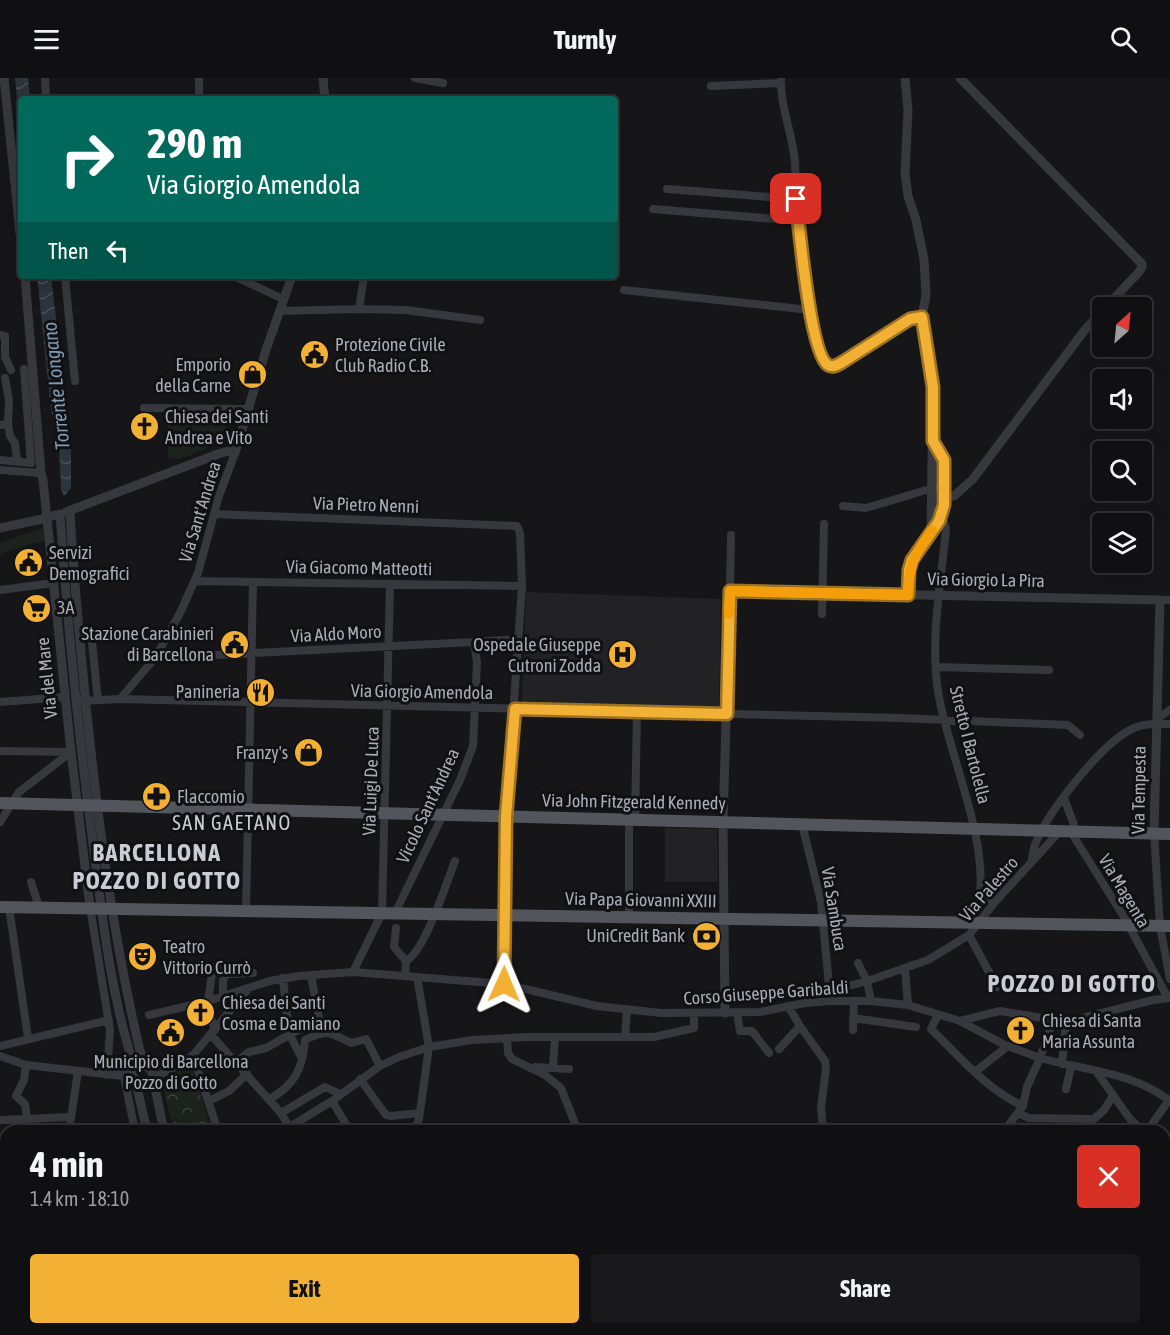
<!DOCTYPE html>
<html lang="en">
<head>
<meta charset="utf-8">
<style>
  :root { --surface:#101012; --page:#19191b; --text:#f1f3f6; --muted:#9c9d9f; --line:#303032; --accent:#f2b134 }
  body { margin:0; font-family:"Asap Condensed",sans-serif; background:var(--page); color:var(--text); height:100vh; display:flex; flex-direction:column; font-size:22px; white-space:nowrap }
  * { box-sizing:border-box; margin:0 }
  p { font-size:20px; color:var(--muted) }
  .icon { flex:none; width:33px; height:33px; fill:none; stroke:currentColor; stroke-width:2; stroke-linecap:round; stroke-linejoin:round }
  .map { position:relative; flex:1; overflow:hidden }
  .side { position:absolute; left:0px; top:1047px; width:1170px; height:210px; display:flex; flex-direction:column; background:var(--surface); border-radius:18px 18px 0 0; box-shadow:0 6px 24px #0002,0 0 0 2px var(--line) }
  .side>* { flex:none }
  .top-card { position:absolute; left:18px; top:18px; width:600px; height:183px; border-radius:6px; box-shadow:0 6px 24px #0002,0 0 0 2px var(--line); background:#00695c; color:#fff; overflow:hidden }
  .needle { width:39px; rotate:27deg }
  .controls { position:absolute; left:1092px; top:219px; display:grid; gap:12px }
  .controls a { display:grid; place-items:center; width:60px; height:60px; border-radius:6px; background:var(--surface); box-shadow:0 6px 24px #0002,0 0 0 2px var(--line); font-size:30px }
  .pin { position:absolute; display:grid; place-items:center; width:51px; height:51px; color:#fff; margin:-26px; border-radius:12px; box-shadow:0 3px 9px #0006 }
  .me { position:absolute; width:66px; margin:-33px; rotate:1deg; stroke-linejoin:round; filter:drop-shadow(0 0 4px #0008) }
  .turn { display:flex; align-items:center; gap:21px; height:126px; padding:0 30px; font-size:27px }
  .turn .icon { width:78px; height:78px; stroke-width:2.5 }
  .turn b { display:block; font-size:42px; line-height:51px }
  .then { display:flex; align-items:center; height:57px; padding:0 30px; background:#0003; gap:12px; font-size:22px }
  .round { display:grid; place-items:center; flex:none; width:63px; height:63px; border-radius:6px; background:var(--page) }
  .head { display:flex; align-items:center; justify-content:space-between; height:102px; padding:0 30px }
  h1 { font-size:36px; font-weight:700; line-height:45px }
  .action { display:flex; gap:12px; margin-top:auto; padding:12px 30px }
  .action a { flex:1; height:69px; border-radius:6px; background:var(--accent); color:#111; font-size:24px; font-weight:700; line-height:69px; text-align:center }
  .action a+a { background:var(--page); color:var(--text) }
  header { display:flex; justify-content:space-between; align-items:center; height:78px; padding:0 30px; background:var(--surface); font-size:27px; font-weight:700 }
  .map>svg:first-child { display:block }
</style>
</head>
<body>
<header><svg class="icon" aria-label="menu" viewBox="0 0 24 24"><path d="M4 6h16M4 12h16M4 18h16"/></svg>Turnly<svg class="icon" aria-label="search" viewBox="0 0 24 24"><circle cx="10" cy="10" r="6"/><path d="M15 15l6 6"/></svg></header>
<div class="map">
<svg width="1170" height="1257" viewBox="0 0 1170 1257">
  <defs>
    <pattern id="park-crowns" width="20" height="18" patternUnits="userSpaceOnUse" patternTransform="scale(1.5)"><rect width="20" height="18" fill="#1c231d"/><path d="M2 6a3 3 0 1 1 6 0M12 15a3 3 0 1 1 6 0" fill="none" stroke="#3a403c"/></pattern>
    <pattern id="water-waves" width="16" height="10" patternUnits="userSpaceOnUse" patternTransform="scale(1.5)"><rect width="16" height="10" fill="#2c353c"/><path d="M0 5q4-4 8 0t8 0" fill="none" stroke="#485056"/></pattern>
  </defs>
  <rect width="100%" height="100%" fill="#161618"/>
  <!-- built -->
  <path fill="#222225" d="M526 514 721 521 719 629 522 625Z
    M665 750 717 751 718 804H665Z
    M1018 1044 1082 1047V1049L1079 1053H1011Z"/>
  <!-- green -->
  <path fill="#1c231d" d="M167 335H226V363L180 381 168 380Z
    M43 450 44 463 20 469 0 476V465Z"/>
  <!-- park -->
  <path fill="url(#park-crowns)" d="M189 988 192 990 212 1053H179L170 1039 162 1003Z"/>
  <!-- water -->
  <path fill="url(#water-waves)" d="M15 0H28L30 21H21V57Z
    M37 198H51L71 370V410L64 418 61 411 59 368 51 331Z"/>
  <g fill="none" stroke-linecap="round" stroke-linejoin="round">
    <!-- minor -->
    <path stroke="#37383d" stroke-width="8" d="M45 0 46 21
      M415 0 443 5
      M781 0C780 29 793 57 795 85 796 98 795 110 796 122 800 176 807 233 825 284L834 289 910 241 922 239
      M711 8 781 5
      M199 21V0
      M667 111 796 121
      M653 131 799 143
      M65 198 75 303
      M234 198 283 221
      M624 212 810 232
      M359 231 364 198
      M279 233 359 231 406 232 480 242
      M0 257 5 258V279L11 292
      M144 330 249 331
      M8 346 10 358 15 365 17 383
      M0 347 8 346 9 322 5 300
      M0 382 31 385 24 291
      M0 392 41 395
      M843 428 866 430 933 410H943
      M214 436 517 448 520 455 522 508 506 739 504 906
      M942 438 946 451C941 507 929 563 939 619 950 678 986 757 980 815L994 825
      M196 503 522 508
      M0 512 54 505
      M730 513 731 457
      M1160 522H1170
      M822 536 824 446
      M92 563 97 614 99 622
      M155 580 474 564 518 561
      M936 589 1049 592
      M120 621 155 580 180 535 198 495 219 418 235 375
      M81 623 120 621 900 640 1068 647 1080 657
      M0 624 65 619
      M1157 641 1170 632
      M0 673 71 674
      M1064 720 1074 747V759L1124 839 1168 920
      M635 742 637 634
      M0 744 19 714 71 674
      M802 746 821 824 830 918
      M1154 755 1160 848 1170 901
      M1032 782C1033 776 1033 770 1036 764 1049 733 1103 663 1134 650 1145 645 1157 646 1170 646
      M31 804 39 829
      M9 829 28 960
      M90 829 110 952 107 997
      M246 833 253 504
      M395 835 460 702 473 668 477 585 474 564
      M629 839V742
      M396 850 394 869 406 883
      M969 857 997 909
      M858 885 867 903 871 923
      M905 891 908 927
      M353 894 382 835 390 506
      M405 898 406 883C425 873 446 806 455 783
      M283 900 289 956 302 980
      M830 913 867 903 928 882 969 857 994 825 1060 753
      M223 918V903L227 892
      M208 923 213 889H224L230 896 253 895
      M205 924 215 952
      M788 928 800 948 825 983 826 991 821 1030 823 1053
      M737 935 740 953H752L769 975
      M149 937 205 924 270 903 299 898 353 894 504 906 597 928 661 935 760 934 805 925 830 923H871L908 927 960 943 1005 967 1040 980 1053 943
      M938 937 931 951C960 979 986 1011 1023 1028
      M853 940 916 949
      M960 943 1000 933 1066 944 1153 922 1170 920
      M853 952 854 924
      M211 957 281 1035 289 1049
      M625 959 627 933
      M507 960 508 975 512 981 545 997 561 1010 578 1053
      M0 968 109 942
      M779 971 800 948
      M193 977 218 1053
      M0 978 26 987 124 998 135 1003
      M236 984 249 974 266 970 319 940 311 897
      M1062 986 1066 944
      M148 989 178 983
      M535 989 569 991
      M553 990 555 959
      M1096 993 1130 1041 1143 1053
      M975 994 1004 971 1005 967
      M114 995 135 991
      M124 998 135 1053
      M153 1000 179 987 193 977 249 910
      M360 1001 386 1037 391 1038 419 1035
      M1066 1011 1071 989
      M270 1021C294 1007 303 991 305 962 327 951 330 954 351 965L366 961 380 988
      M209 1023 229 1013 247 996
      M332 1023 350 1053
      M281 1035 325 1009 340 1016
      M1018 1035 1029 1040 1094 1041 1104 1032 1113 1018
      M0 1042 71 1039
      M23 1053 27 1040 25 1026 16 1018 24 1002 26 987
      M69 1053 78 993
      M283 1053 332 1023 380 988 399 979 429 969 472 962 527 959H654L694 950V936
      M414 1053 419 1041 429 969 417 899
      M1004 1053 1023 1028 1027 1009 1040 980C1084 992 1133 994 1170 1023
      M1156 1053 1150 1049 1169 1022
      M1164 1073 1170 1077
      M0 1116H6
      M0 1180 6 1181
      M56 1251 72 1257
      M8 1257 10 1251
      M106 1257 109 1251"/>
    <!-- tertiary -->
    <path stroke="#37383d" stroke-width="9" d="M4 0 21 164
      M323 0 325 21
      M905 0 908 32 905 95 908 118 916 142 924 181 926 217 922 239 933 309 931 454
      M960 0 1142 186V189L1139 194 1105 230
      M25 198 41 395 43 402 71 674 90 829
      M944 421 954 418 973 401 1084 253 1102 233
      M70 432C73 497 80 562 86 627 98 744 113 859 140 973L146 988
      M66 434 218 376 229 373 235 375 266 272 292 198
      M60 436C67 543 78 651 92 758 102 836 110 916 135 991L133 1000 137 1006 142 1007 151 1003 153 995 148 989 140 988 135 991
      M0 450 42 441
      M908 517 909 492 912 482 940 443 943 432 944 382 933 363
      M725 935 723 745 730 513 1160 522 1154 755
      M153 1000 164 1053
      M136 1005 147 1053
      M288 1251 293 1257
      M942 1251 945 1257
      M964 1251 970 1257
      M140 1257 143 1251
      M399 1257 405 1251"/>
    <!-- primary -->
    <path stroke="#53555c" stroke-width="12" d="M0 725 1170 756
      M0 829 1170 848"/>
    <!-- tertiary-bridge -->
    <path stroke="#37383d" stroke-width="9" d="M42 441 55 437"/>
  </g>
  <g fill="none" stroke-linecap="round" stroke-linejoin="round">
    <defs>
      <path id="route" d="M504 906 506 739 515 631 727 636 730 513 908 517 909 492 912 482 939 443 944 427V382L933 363V309L922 239 910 241 841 285C837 287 833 290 828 287 810 276 799 147 796 121"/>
    </defs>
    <!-- route casing -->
    <use href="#route" stroke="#9d7322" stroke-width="15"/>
    <!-- route -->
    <use href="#route" stroke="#f2b134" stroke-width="10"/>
    <!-- slow -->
    <path stroke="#f59e0b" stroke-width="10" d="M729 536 730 513 908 517C909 485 914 478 932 452"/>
  </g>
  <!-- icons -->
  <defs>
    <symbol id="civic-disc" viewBox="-11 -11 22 22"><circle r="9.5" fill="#f2b134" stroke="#111113"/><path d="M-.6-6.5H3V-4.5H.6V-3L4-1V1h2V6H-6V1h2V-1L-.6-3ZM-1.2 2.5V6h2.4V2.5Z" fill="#111"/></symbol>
    <symbol id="shop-disc" viewBox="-11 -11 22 22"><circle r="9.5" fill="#f2b134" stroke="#111113"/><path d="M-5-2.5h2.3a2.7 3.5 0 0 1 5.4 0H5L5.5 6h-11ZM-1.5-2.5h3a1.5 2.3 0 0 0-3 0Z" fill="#111"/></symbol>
    <symbol id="church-disc" viewBox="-11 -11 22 22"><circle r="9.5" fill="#f2b134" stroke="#111113"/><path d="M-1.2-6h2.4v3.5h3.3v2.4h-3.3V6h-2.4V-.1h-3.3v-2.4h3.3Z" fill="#111"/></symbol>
    <symbol id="supermarket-disc" viewBox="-11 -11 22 22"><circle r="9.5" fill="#f2b134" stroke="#111113"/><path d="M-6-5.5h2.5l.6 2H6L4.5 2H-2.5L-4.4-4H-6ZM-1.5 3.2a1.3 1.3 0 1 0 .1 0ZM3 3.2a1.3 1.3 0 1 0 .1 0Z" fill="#111"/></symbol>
    <symbol id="hospital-disc" viewBox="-11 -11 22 22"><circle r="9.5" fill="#f2b134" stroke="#111113"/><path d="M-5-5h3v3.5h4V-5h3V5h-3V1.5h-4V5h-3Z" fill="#111"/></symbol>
    <symbol id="restaurant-disc" viewBox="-11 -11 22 22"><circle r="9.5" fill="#f2b134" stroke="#111113"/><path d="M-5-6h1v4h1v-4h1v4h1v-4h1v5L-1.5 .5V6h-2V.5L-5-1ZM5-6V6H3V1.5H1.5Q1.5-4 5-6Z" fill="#111"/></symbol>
    <symbol id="pharmacy-disc" viewBox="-11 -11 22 22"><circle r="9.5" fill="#f2b134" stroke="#111113"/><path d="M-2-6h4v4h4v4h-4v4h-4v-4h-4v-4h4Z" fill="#111"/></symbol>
    <symbol id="bank-disc" viewBox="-11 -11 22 22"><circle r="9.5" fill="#f2b134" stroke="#111113"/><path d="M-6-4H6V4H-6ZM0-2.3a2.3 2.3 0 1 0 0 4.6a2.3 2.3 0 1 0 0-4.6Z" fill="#111"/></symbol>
    <symbol id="theatre-disc" viewBox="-11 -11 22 22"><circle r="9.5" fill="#f2b134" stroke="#111113"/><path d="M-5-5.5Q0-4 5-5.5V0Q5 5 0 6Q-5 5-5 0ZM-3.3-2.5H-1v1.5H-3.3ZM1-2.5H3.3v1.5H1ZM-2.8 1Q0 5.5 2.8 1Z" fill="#111"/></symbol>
  </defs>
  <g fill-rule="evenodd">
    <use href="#civic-disc" x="298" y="260" width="33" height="33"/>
    <use href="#shop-disc" x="236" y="280" width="33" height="33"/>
    <use href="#church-disc" x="128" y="332" width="33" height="33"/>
    <use href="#civic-disc" x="12" y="468" width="33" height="33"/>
    <use href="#supermarket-disc" x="20" y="514" width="33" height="33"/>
    <use href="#civic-disc" x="218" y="550" width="33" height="33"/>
    <use href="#hospital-disc" x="606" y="560" width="33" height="33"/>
    <use href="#restaurant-disc" x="244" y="598" width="33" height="33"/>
    <use href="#shop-disc" x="292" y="658" width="33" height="33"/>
    <use href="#pharmacy-disc" x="140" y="702" width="33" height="33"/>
    <use href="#bank-disc" x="690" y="842" width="33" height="33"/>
    <use href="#theatre-disc" x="126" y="862" width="33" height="33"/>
    <use href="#church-disc" x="184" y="918" width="33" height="33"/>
    <use href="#church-disc" x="1004" y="936" width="33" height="33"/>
    <use href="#civic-disc" x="154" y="938" width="33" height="33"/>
  </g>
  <g text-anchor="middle" stroke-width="6" stroke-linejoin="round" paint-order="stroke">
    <!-- poi labels -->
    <g font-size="18" fill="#a8adb8" stroke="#111113" text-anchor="start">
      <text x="335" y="273">Protezione Civile<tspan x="335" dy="21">Club Radio C.B.</tspan></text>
      <text x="231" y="293" text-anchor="end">Emporio<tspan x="231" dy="21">della Carne</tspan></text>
      <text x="165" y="345">Chiesa dei Santi<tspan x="165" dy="21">Andrea e Vito</tspan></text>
      <text x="49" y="481">Servizi<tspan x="49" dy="21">Demografici</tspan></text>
      <text x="57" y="536">3A</text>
      <text x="214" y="562" text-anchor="end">Stazione Carabinieri<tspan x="214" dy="21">di Barcellona</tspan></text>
      <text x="601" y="573" text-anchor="end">Ospedale Giuseppe<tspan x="601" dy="21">Cutroni Zodda</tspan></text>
      <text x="240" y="620" text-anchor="end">Panineria</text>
      <text x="288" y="681" text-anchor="end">Franzy's</text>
      <text x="177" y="725">Flaccomio</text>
      <text x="685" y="864" text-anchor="end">UniCredit Bank</text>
      <text x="163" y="875">Teatro<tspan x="163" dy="21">Vittorio Currò</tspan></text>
      <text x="222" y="931">Chiesa dei Santi<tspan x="222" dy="21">Cosma e Damiano</tspan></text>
      <text x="1042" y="949">Chiesa di Santa<tspan x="1042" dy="21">Maria Assunta</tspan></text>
      <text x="171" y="990" text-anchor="middle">Municipio di Barcellona<tspan x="171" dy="21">Pozzo di Gotto</tspan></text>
    </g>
    <!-- street labels -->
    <g font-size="18" fill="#a8adb8" stroke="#111113">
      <text transform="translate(366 427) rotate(2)" y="6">Via Pietro Nenni</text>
      <text transform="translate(200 434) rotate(-73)" y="6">Via Sant'Andrea</text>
      <text transform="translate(359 490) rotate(1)" y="6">Via Giacomo Matteotti</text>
      <text transform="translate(986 502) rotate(1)" y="6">Via Giorgio La Pira</text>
      <text transform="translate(336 556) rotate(-3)" y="6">Via Aldo Moro</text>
      <text transform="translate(47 600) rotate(-96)" y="6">Via del Mare</text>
      <text transform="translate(422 614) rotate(1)" y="6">Via Giorgio Amendola</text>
      <text transform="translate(970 667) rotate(76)" y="6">Stretto I Bartolella</text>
      <text transform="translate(371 703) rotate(-88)" y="6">Via Luigi De Luca</text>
      <text transform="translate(1139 712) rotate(-89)" y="6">Via Tempesta</text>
      <text transform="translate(634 724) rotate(1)" y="6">Via John Fitzgerald Kennedy</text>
      <text transform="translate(428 728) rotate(-65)" y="6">Vicolo Sant'Andrea</text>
      <text transform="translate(989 811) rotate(-49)" y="6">Via Palestro</text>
      <text transform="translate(1124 813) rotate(59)" y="6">Via Magenta</text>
      <text transform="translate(641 822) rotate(1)" y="6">Via Papa Giovanni XXIII</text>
      <text transform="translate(834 831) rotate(81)" y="6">Via Sambuca</text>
      <text transform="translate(766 915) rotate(-4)" y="6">Corso Giuseppe Garibaldi</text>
    </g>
    <!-- water labels -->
    <g font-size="20" font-style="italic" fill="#7f9bb3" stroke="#111113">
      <text transform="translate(56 308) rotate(-96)" y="7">Torrente Longano</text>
    </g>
    <!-- neighbourhood labels -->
    <g font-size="20" letter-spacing="1.5" fill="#c9ccd4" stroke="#111113">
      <text x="232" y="752">SAN GAETANO</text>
    </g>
    <!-- district labels -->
    <g font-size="24" font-weight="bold" letter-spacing="1.5" fill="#c9ccd4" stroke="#111113">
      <text x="157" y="783">BARCELLONA<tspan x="157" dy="28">POZZO DI GOTTO</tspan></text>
      <text x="1072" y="914">POZZO DI GOTTO</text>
    </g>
  </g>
</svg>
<div class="controls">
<a><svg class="needle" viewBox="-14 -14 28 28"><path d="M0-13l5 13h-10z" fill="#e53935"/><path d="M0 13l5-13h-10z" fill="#9c9d9f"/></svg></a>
<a><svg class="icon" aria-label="sound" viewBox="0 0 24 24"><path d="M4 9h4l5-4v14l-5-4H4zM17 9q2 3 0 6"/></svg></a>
<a><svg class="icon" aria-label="search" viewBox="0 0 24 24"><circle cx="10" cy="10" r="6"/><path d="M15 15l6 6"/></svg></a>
<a><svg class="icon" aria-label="layers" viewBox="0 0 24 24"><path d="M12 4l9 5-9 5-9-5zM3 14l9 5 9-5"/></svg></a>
</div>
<div class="pin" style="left:796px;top:121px;background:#d93025"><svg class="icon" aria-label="arrive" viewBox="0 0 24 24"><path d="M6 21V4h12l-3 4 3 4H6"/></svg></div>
<svg class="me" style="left:504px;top:906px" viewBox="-20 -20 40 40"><path d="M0-17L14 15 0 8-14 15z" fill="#f2b134" stroke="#fff" stroke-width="4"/></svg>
<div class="top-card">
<div class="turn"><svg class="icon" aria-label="right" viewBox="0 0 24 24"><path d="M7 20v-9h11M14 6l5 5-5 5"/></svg><div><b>290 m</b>Via Giorgio Amendola</div></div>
<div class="then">Then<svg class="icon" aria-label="left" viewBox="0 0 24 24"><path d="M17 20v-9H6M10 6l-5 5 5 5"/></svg></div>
</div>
<section class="side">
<div class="head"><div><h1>4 min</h1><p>1.4 km · 18:10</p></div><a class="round" style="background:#d93025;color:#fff"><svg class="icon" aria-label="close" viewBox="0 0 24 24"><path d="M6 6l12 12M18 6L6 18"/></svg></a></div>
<div class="action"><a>Exit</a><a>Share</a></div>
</section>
</div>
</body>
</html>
